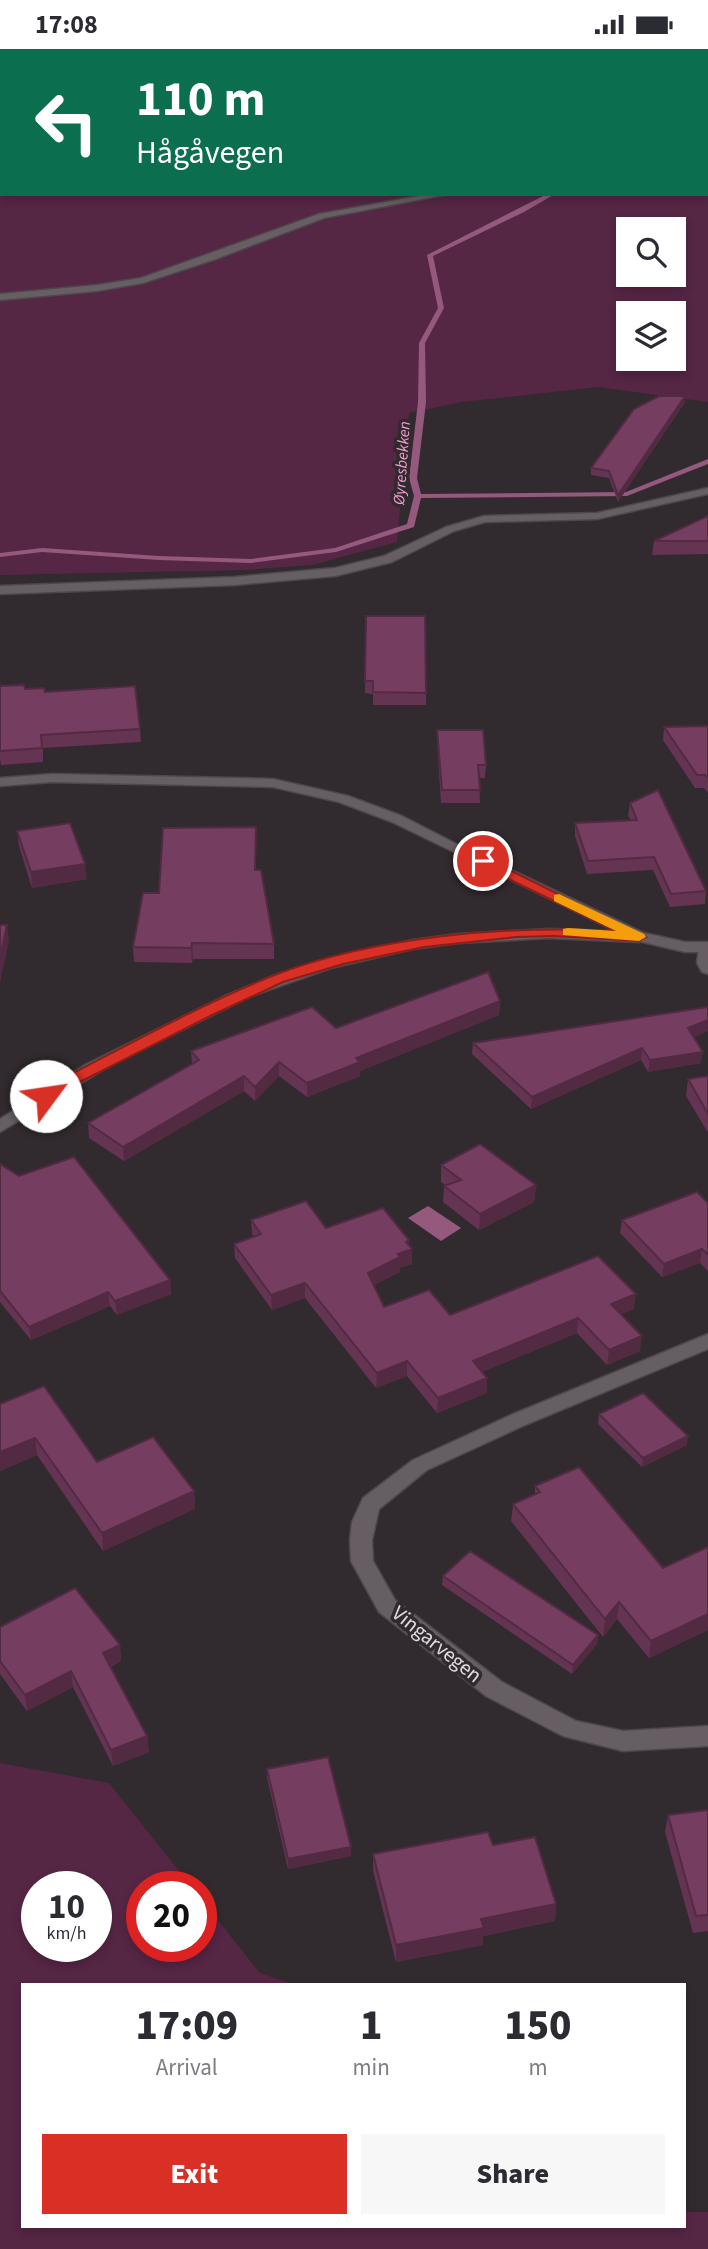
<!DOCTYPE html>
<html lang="en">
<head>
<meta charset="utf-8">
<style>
  :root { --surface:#fff; --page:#f7f7f7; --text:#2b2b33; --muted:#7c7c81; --accent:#d93025 }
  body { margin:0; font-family:"Source Sans 3",sans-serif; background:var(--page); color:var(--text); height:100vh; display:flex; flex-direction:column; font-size:26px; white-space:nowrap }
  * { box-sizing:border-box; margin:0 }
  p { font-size:23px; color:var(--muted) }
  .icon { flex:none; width:38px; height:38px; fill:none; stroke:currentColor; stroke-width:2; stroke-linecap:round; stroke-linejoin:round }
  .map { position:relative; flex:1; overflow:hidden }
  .details { position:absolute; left:21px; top:1934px; width:665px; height:245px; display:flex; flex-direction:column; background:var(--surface); border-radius:0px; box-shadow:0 4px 10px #0003 }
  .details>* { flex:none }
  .hud { position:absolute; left:0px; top:0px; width:709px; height:147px; box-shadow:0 4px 10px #0003; background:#0b6e4f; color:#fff; overflow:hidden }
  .buttons { position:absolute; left:616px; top:168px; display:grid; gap:14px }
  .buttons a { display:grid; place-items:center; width:70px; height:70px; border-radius:0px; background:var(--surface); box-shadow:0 4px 10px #0003; font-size:35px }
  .speed { position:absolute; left:21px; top:1822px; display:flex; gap:14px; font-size:35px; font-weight:700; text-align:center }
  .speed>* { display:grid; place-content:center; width:91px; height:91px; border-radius:50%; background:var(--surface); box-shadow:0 4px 10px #0003; line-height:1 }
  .speed small { font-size:18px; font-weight:400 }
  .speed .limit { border:10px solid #d22; background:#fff; color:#111 }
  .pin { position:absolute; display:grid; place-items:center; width:60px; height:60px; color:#fff; margin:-30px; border:4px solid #fff; border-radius:50%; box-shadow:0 2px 7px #0007 }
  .me { position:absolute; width:77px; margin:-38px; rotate:59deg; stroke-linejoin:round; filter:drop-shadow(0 0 5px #0008) }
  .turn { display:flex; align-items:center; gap:24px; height:147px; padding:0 21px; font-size:32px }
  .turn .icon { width:91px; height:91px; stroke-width:2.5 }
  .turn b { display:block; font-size:49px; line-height:60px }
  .eta { display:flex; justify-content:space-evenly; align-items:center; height:119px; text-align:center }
  .eta b { font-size:42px; font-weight:800; line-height:49px }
  .button { display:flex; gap:14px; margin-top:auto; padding:14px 21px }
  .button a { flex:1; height:80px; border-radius:0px; background:var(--accent); color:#fff; font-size:28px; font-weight:800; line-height:80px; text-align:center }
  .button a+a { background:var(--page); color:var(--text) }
  .status { display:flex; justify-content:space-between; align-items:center; height:49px; padding:0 35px; background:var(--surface); direction:ltr }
  .status svg { height:19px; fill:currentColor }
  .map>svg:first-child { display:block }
</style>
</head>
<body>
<div class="status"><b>17:08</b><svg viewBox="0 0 49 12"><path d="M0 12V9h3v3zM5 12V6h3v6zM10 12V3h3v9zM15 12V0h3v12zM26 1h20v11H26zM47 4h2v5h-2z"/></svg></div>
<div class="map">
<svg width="708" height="2200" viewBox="0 0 708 2200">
  <rect width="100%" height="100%" fill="#312a2e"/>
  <!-- green -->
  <path fill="#562645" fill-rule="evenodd" d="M0 0H708V353L598 338 462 353 409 364 397 493 312 516 245 521 0 526ZM2 2H707V145H2ZM628 180H674V226H628ZM628 264H674V310H628Z
    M0 1714 109 1734 191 1837 142 1838V1897H201V1850L260 1924 292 1935 23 1936V2177H684V2163H708V2200H0ZM37 1838H96V1897H37Z"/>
  <!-- water -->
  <path fill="#94597d" d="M428 1157 461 1179 441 1192 408 1169Z"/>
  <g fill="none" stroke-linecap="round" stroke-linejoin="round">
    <!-- stream -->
    <path fill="#94597d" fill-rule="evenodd" d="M708 29V33L707 34V30Z
      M547 145H555L524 163 433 207 444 259 425 294 426 353 417 429 421 445 626 443 708 410V415L627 447 421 449 414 478 336 503 251 514 159 511 42 503 0 508V504L42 499 159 507 251 510 335 499 407 475 414 447 409 429 418 353 419 294 438 259 427 206Z"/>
    <defs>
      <path id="lane" d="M430 145H449L324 169 216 210 143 234 97 242 0 251V245L97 236 141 229 319 165Z
        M52 725 273 730 348 747 402 767 468 801 466 804H456L392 773 339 753 273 738 52 733 0 737V729Z
        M549 880 639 883 647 888 639 893 549 889 458 894 413 900 331 919 249 948 111 1016 0 1083V1070L85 1016 225 947 276 926 320 912 413 891 458 885Z
        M708 894V925L702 923 697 914 699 898Z"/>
      <path id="street" d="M708 439V445L597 470 485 473 454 482 392 513 335 527 235 536 0 545V537L235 528 335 519 384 507 446 478 484 467 597 464Z
        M461 797 644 884 685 893H708V903H685L634 891 456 804 454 801 456 798Z"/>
      <path id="secondary" d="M708 1285V1300L525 1376 427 1421 379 1460 372 1491 373 1512 395 1551 502 1633 576 1672 623 1682 708 1677V1697L623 1702 563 1687 486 1647 379 1563 351 1512 350 1491 352 1473 363 1449 413 1411 511 1366Z"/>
    </defs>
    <!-- lane casing -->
    <use href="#lane" stroke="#4d464a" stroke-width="3"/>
    <!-- street casing -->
    <use href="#street" stroke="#4d464a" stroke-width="3"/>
    <!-- secondary casing -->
    <use href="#secondary" stroke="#4d464a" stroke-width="3"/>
    <!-- lane -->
    <use href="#lane" fill="#665e62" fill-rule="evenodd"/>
    <!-- street -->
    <use href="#street" fill="#665e62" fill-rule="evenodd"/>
    <!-- secondary -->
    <use href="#secondary" fill="#665e62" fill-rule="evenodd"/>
  </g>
  <!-- wall -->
  <path fill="#653453" d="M685 353 618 453 609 429 591 426V419Z
    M708 467V505L652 506 654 492Z
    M366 567 426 644V656H373V645L365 644Z
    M0 637 45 643 140 680 141 693 43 699V713L1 716 0 709Z
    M708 677V744L704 739H695L663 691 664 678Z
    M437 681 486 716 485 729H479L480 754H441L437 693Z
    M630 754 706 842 705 855 670 858 653 821 587 825 575 787V774L631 771 628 767Z
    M256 778V821L274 895V910H193L192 914 134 913 133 898 159 844Z
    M17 782 87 830 32 839 19 797Z
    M500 952 499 966 360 1022V1027L307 1048 279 1027 255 1052 244 1042 124 1112 89 1089 88 1074 192 1015 191 1002Z
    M708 982 693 988 701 1014 648 1023 641 1011 531 1060 472 1005 473 994Z
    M708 1027V1082H707L686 1047 688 1030Z
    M0 1115 170 1231 171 1245 117 1266 110 1257 31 1291 0 1253Z
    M441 1116 536 1136 534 1153 479 1181 443 1153 444 1137 445 1136 441 1133Z
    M708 1154V1222L700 1214 662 1228 620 1184 622 1171Z
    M251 1171 326 1179 409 1196 412 1200V1215L400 1219V1223L374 1236 384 1258 450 1266 634 1260 621 1265 640 1302 607 1316 577 1284 482 1323 487 1344 437 1364 407 1327 376 1339 305 1249 272 1261 235 1209 234 1195 254 1188 252 1185Z
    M0 1355 97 1413 194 1442 195 1460 103 1502 37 1406 0 1422Z
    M599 1365 687 1396 642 1418 598 1375Z
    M535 1437 663 1519 708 1498V1581L649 1609 617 1570 603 1588 511 1472 513 1455 535 1446Z
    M443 1527 598 1586 597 1595 572 1625 442 1536Z
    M0 1578 120 1596 121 1612 111 1618 147 1687 149 1703 113 1717 73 1638 27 1662 0 1625Z
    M267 1720 351 1807 288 1820 267 1729Z
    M708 1761V1882L693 1884 665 1783 668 1766Z
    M493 1796 556 1855 555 1872 483 1887V1896L396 1913 373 1822V1805Z"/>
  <!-- shaded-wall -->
  <path fill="#522b43" d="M685 347V353L618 453V446Z
    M85 815 87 830 32 839 31 823Z
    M7 876 9 892 0 934V909Z
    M192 894 193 910 192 914 191 899Z
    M500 952 499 966 360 1022V1027L307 1048V1034L356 1009Z
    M708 971V982L687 991 688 979Z
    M642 999 641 1011 531 1060 532 1048Z
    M703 1003 701 1014 648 1023 650 1011Z
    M279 1013V1027L255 1052V1038Z
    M244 1027V1042L124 1112 123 1098Z
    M536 1136 534 1153 479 1181 480 1165Z
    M409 1191V1201L412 1200V1215L400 1219V1223L368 1239V1224L398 1205 406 1193Z
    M702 1200 700 1214 662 1228 664 1215Z
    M170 1231 171 1245 117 1266 115 1252Z
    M305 1234V1249L272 1261 271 1246Z
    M108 1243 110 1257 31 1291 29 1278Z
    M636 1245 634 1260 610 1270 611 1255Z
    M578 1269 577 1284 472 1327 473 1312Z
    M642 1287 640 1302 607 1316 609 1301Z
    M407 1312V1327L376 1339 377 1324Z
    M487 1329V1344L437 1364 438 1349Z
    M688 1387 687 1396 642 1418 643 1409Z
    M35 1389 37 1406 0 1422V1403Z
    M194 1442 195 1460 103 1502 102 1484Z
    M619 1553 617 1570 603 1588 605 1570Z
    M708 1565V1581L649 1609 651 1592Z
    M598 1586 597 1595 572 1625 573 1616Z
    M120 1596 121 1612 105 1620 103 1604Z
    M71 1622 73 1638 27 1662 25 1646Z
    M147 1687 149 1703 113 1717 111 1701Z
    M351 1798V1807L288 1820V1810Z
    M556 1855 555 1872 483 1887V1896L396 1913V1896L481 1870Z"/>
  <!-- building -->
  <path fill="#753d60" stroke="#522b43" stroke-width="2" d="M659 347H685L618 446 609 422 591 419 634 360Z
    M708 467V492H654Z
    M366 567H425L426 644 373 643V632H365Z
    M24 636 25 640 44 639 45 643 135 637 140 680 41 686 42 699 0 702V637Z
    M708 677V729L705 726H697L664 678Z
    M437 681H483L486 716H478L480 741H442Z
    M658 741 706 842 671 845 654 808 588 812 575 774 637 771 630 754Z
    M70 774 85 815 31 823 17 782Z
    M256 778 255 821H261L274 895 192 894 191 899 133 898 143 844H159L163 779Z
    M0 876H7L0 909Z
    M488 923 500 952 356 1009 360 1013 307 1034 279 1013 255 1038 244 1027 123 1098 88 1074 199 1011 191 1002 312 958 336 979Z
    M708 958V971L688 979 703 1003 650 1011 642 999 532 1048 473 994Z
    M708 1027V1065L688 1030Z
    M480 1095 536 1136 480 1165 444 1137 461 1131 441 1116Z
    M74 1108 170 1231 115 1252 108 1243 29 1278 0 1242V1115L19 1127Z
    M697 1143 708 1154V1206L702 1200 664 1215 622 1171Z
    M306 1152 326 1179 383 1159 409 1191 406 1193 412 1200 398 1205 400 1208 368 1224 384 1258 429 1241 450 1266 598 1207 636 1245 611 1255 642 1287 609 1301 578 1269 473 1312 487 1329 438 1349 407 1312 377 1324 305 1234 271 1246 234 1195 261 1185 251 1171Z
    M44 1337 97 1413 153 1388 194 1442 102 1484 35 1389 0 1403V1355Z
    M643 1344 688 1387 643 1409 599 1365Z
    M579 1418 663 1519 708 1498V1565L651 1592 619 1553 605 1570 513 1455 540 1443 535 1437Z
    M470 1502 598 1586 573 1616 443 1527Z
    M75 1539 120 1596 103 1604 147 1687 111 1701 71 1622 25 1646 0 1612V1578Z
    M328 1708 351 1798 288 1810 267 1720Z
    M708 1761V1866L696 1867 668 1766Z
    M488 1783 493 1796 535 1788 556 1855 481 1870 484 1879 396 1896 373 1805Z"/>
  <!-- route -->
  <path fill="#d93025" stroke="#8d1f18" stroke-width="2" d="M483 808 646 888 639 892 553 887 516 888 424 898 343 915 283 933 212 966 68 1039 46 1052 38 1047 58 1032C128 996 198 957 272 927 374 887 508 876 616 882L478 815V809Z"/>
  <!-- slow -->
  <path fill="#f59e0b" d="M559 845 644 885 646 888 639 892 563 886V880L568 879 616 882 554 852V846Z"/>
  <g text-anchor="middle" stroke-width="7" stroke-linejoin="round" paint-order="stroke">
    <!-- far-water labels -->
    <g font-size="16" font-style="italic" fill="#f49ed2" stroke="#312a2e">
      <text transform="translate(401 414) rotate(-86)" y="6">Øyresbekken</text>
    </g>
    <!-- near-street labels -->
    <g font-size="21" fill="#e0dbdd" stroke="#312a2e">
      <text transform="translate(437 1595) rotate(39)" y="7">Vingarvegen</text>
    </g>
  </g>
</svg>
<div class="buttons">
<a><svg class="icon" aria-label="search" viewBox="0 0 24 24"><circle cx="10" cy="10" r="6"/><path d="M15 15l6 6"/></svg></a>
<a><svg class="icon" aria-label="layers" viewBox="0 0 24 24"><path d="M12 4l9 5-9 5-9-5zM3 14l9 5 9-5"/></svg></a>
</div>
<div class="speed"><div>10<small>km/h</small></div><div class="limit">20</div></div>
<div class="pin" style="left:483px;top:812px;background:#d93025"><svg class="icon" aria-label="arrive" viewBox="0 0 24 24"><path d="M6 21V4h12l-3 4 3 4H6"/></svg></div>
<svg class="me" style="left:46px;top:1047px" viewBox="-20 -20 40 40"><circle r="19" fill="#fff"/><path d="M0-13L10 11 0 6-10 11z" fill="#d93025"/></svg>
<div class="hud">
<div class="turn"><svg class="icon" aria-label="left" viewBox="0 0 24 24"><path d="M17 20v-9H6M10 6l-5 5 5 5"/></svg><div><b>110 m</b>Hågåvegen</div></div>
</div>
<section class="details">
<div class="eta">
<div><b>17:09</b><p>Arrival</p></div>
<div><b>1</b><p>min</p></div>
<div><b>150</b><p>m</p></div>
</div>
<div class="button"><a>Exit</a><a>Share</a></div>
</section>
</div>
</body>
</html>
